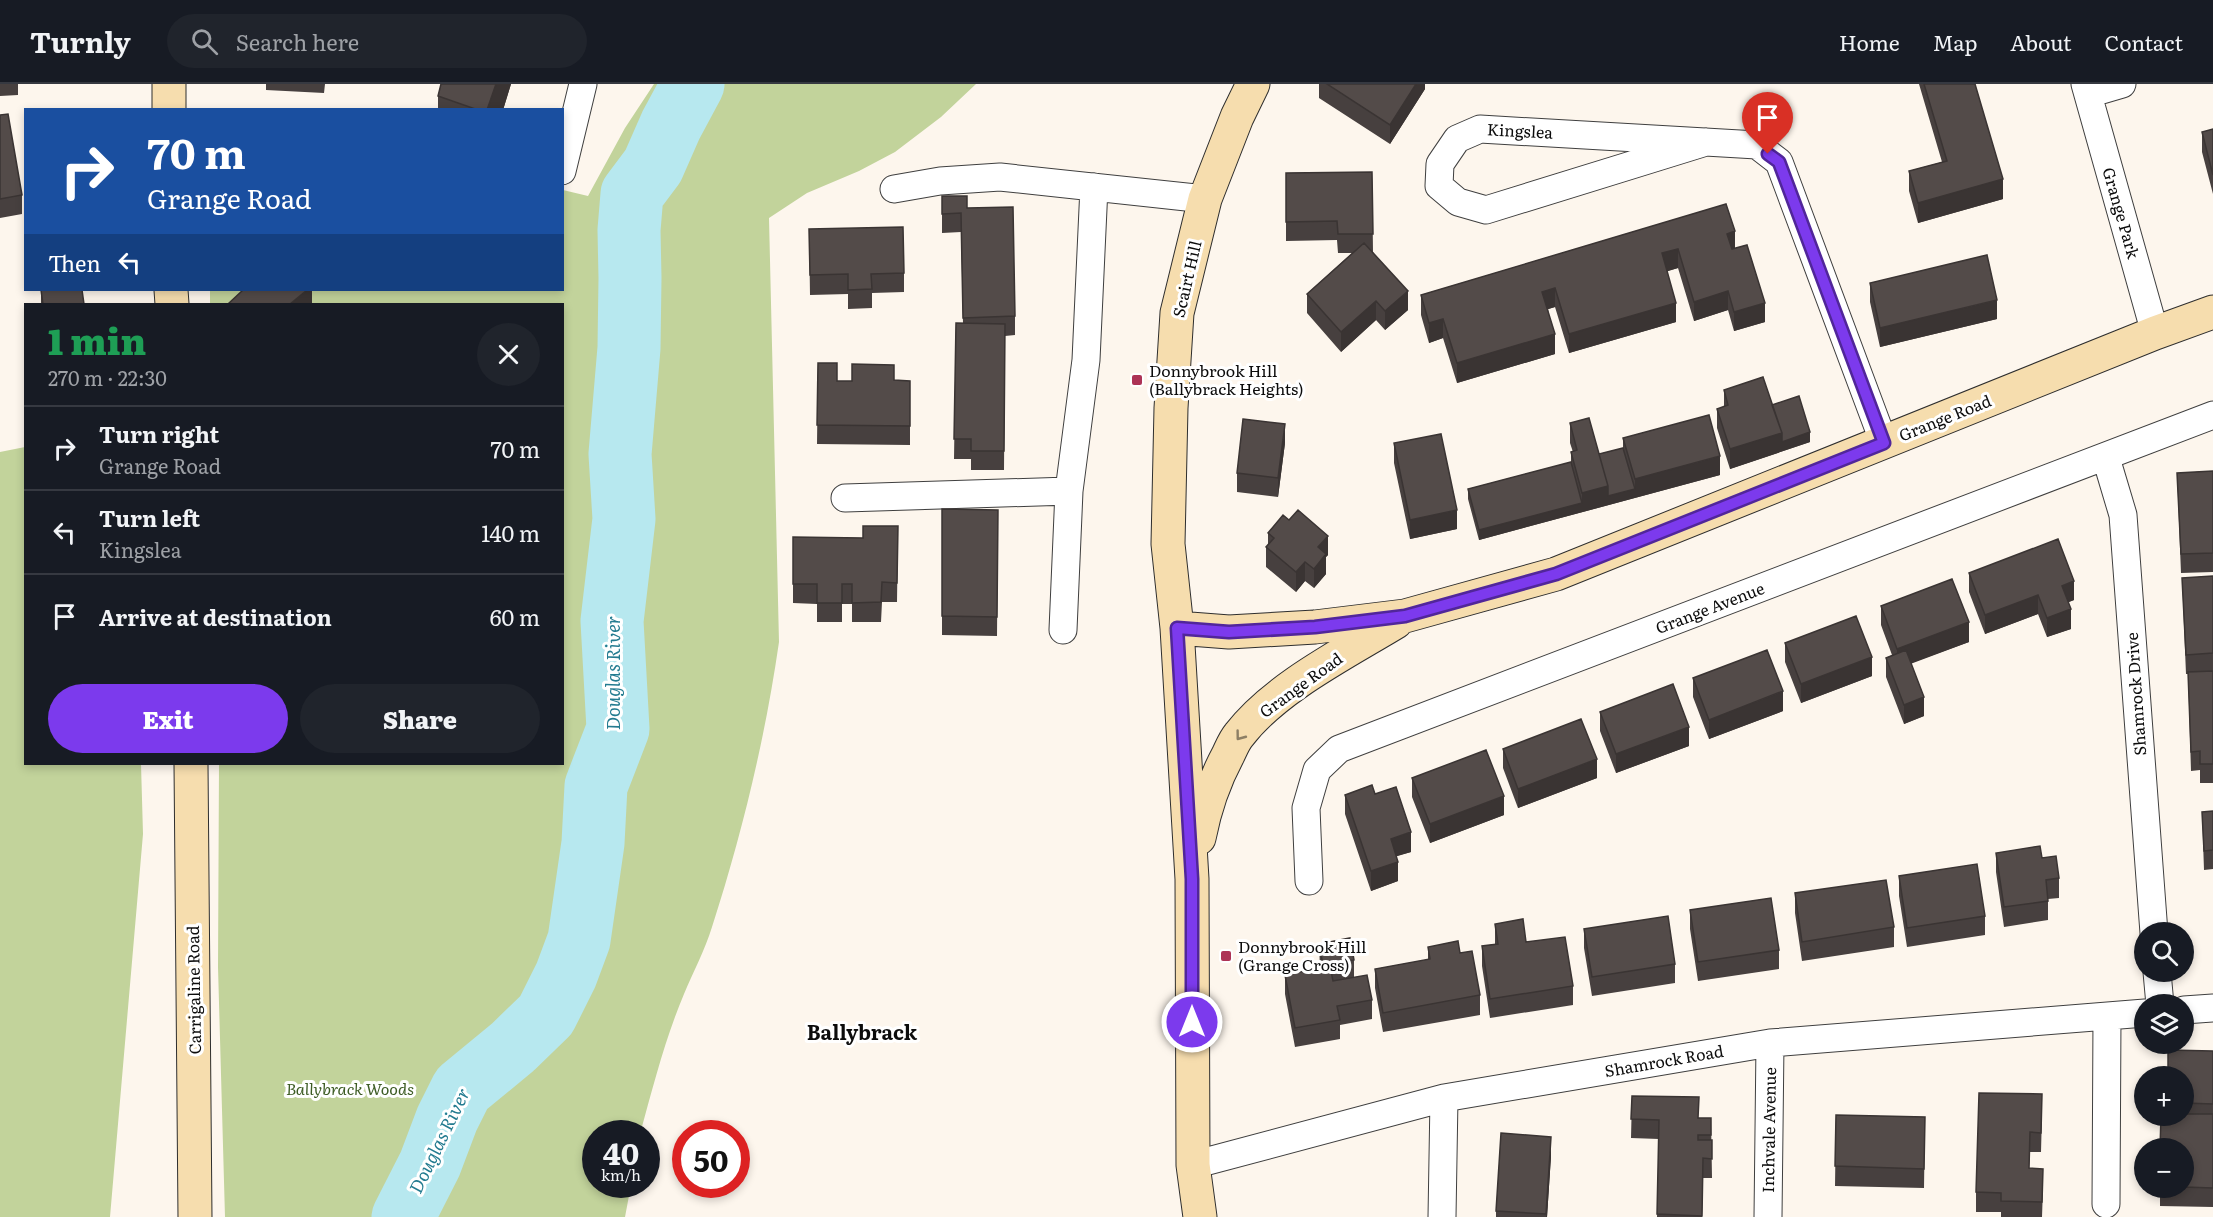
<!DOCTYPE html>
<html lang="en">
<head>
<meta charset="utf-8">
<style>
  :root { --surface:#171b24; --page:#20242c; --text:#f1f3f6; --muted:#9ea1a6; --line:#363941; --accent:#7c3aed }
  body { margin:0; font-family:Literata,serif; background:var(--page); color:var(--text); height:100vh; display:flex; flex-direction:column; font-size:22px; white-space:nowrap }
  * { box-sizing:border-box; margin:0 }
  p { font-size:20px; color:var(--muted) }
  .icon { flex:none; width:33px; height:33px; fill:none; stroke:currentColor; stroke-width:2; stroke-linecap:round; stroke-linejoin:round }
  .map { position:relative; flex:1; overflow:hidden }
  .drawer { position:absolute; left:24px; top:219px; width:540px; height:462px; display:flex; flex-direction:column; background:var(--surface); border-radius:0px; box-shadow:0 3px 9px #0003 }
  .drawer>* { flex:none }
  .top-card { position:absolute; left:24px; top:24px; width:540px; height:183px; border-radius:0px; box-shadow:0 3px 9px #0003; background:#1a4fa0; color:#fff; overflow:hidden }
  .tools { position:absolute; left:2134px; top:838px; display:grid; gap:12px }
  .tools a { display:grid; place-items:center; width:60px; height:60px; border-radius:50%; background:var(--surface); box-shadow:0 3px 9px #0003; font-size:30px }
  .speed { position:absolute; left:582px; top:1036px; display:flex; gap:12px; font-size:30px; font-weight:700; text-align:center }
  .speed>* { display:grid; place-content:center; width:78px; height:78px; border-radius:50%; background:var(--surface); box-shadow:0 3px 9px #0003; line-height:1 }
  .speed small { font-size:15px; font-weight:400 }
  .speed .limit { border:9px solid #d22; background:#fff; color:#111 }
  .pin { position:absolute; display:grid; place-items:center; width:51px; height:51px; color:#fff; margin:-62px -26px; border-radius:50% 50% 50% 0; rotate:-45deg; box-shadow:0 0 6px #0007 }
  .pin .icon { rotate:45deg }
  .me { position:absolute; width:66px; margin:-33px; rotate:0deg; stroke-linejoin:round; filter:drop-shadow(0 0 4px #0008) }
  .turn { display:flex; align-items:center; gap:21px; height:126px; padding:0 24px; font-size:27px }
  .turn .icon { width:78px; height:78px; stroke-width:2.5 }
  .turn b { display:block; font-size:42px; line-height:51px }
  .then { display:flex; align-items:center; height:57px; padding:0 24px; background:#0003; gap:12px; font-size:22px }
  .round { display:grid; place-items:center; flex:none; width:63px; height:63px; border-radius:32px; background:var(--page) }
  .headline { display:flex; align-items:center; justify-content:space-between; height:102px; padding:0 24px }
  h1 { font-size:36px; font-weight:800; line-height:45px; color:#1e9e55 }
  .primary-button { display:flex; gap:12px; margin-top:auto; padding:12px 24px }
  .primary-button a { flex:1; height:69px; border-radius:36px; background:var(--accent); color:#fff; font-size:24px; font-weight:800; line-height:69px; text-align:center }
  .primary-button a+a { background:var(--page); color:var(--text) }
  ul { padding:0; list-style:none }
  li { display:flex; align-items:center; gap:18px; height:84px; padding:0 24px; border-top:2px solid var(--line) }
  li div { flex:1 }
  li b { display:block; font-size:22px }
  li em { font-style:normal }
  header { display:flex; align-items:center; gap:36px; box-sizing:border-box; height:84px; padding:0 30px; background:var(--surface); border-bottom:2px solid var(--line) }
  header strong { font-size:28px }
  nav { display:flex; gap:33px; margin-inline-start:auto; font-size:21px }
  .search { width:420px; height:54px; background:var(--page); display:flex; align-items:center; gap:15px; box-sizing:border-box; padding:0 21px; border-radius:33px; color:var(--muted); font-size:22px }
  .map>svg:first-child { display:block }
</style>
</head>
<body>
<header>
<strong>Turnly</strong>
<div class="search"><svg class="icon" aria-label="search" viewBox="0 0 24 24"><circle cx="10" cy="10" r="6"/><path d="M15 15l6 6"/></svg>Search here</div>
<nav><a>Home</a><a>Map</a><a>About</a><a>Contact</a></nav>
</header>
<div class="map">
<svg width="2213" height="1133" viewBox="0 0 2213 1133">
  <rect width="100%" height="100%" fill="#fdf6ed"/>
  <!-- forest -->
  <path fill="#c2d39b" d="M654 0H976L941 33 895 68 859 87 807 109 769 134 779 558C765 655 742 750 712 843 705 866 693 888 684 910 665 955 653 1003 640 1050H596V1101H631L625 1133H225L218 883 219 680H562V220H210V206H562L563 106 588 112 625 44Z
    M25 363 26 680H141L143 750 110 1133H0V368Z"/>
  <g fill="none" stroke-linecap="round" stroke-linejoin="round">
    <!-- river -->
    <path stroke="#b7e8ef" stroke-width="63" d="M403 1133 430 1080 447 1035 462 1005 513 963 546 931 566 891 579 856 593 759 596 702 618 645 612 537 624 435 620 370 629 264 630 194 629 146 632 110 653 82 671 41 693 0"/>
    <defs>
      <path id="street" d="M2085 0 2155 249
        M2088 10 2122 0
        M1706 58 1486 126 1458 118 1439 102 1440 80 1457 55 1480 45 1757 61 1779 78 1884 359
        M562 87 583 0
        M894 105 940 97 1000 93 1205 115
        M2106 374 2123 431 2154 849
        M845 414 1069 407
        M1063 546 1069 407 1086 276 1094 103
        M1309 797 1306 724 1317 686 1339 665 2213 331
        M2157 888 2160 921
        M2184 926 2213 924
        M1193 1081 1444 1014 1770 959 2145 929
        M2106 1120 2107 933
        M1442 1133 1444 1014
        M1768 1133 1770 959"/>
      <path id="secondary" d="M169 0V26
        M171 206 172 220
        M1177 544 1229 548 1315 543 1405 532 1556 490 2155 249 2213 228
        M191 680 195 1133
        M1199 754C1205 723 1213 699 1228 671 1231 665 1234 657 1239 651 1275 604 1345 569 1396 538
        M1200 1133 1193 1081 1192 795 1177 544 1168 460 1171 324 1177 229 1205 115 1237 33 1253 0"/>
    </defs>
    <!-- street casing -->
    <use href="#street" stroke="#3f3f3f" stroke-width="29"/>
    <!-- secondary casing -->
    <use href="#secondary" stroke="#2e2e2e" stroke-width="35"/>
    <!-- street -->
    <use href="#street" stroke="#fff" stroke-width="27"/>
    <!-- secondary -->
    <use href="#secondary" stroke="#f6ddae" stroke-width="33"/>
  </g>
  <!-- wall -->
  <path fill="#47403f" d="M0 0H18V11L0 12Z
    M266 0H325L324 9 266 6Z
    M441 0H511L503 26H438V12Z
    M1319 0H1425V5L1390 60 1319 14Z
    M1919 0H1975L2003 115 1918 139 1909 107V87L1942 78Z
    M0 31 22 111V130L0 134Z
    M2213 45V110L2202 68V48Z
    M1372 88 1373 168 1408 226 1385 246 1376 236 1341 268 1307 229V210L1352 169H1338L1337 156 1286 157V89Z
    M942 112 967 124 1015 232V251L1005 252 1004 386H971V375H954L956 239H963L961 148 942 149Z
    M1726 120 1735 164 1765 238 1734 247 1728 226 1694 237 1678 184 1667 187 1676 238 1569 269 1555 223 1548 225 1555 270 1457 299 1443 254 1429 259 1421 231V211Z
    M809 145 904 189V208L872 209V224L848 225V210L810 211Z
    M1870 199 1997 235 1880 263 1870 218Z
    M41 206 84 220H41Z
    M818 279 837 297H910V361L817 360Z
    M1724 306 1772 321 1810 358 1730 385 1717 344V325L1724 323Z
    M1570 339 1599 370 1623 364V354L1720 391 1479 456 1468 415V405L1571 378V368H1573L1570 359Z
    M1285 359 1278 413 1237 408V389Z
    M1394 359 1457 445 1410 455 1394 379Z
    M2213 387V488L2181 489 2177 389Z
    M942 425 998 426 997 552 942 551Z
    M898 442 897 518H882L881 538H852V520H842V538H817V520L793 519V453L863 454Z
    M1268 449 1328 471 1326 473V490L1314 504 1305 497 1296 508 1266 483V463L1268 461Z
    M1969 489 2074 516 2068 518 2071 545 2047 553 2038 530 1985 550 1969 508Z
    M2213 492V699H2200V686L2191 687 2188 590H2186L2182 494Z
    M1881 522 1969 558 1911 579 1924 632 1904 640 1886 593V574L1892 571 1881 541Z
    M1785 559 1872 592 1801 619 1785 578Z
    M1693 594 1783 627 1709 655 1693 613Z
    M1600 628 1689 662 1616 689 1600 647Z
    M1503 665 1597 694 1518 724 1503 684Z
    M1412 694 1504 731 1430 759 1412 713Z
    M1375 710 1411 768 1396 772 1398 797 1371 807 1345 730V711Z
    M2213 727V785L2204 786 2202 728Z
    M1996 769 2042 774 2059 794V814L2048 815V836L2004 843 1996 788Z
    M1899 792 1985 832V851L1907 863 1899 812Z
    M1795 809 1894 843V863L1802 877 1795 829Z
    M1690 826 1779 866V885L1698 897 1690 845Z
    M1495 840 1526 858 1573 902V921L1490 934 1482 882V862L1495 860Z
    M1584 845 1675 880V899L1592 912 1584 864Z
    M1319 860 1354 876V893L1372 916V935L1340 941V955L1295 963 1285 910V891L1320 884Z
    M1428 863 1460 869 1480 911V931L1383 948 1375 904V885L1428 876Z
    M2213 967V1123L2160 1122V1104H2184V1065L2161 1038H2153V1032H2184V993L2168 988Z
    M1632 1012 1699 1034H1711L1712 1094H1703L1702 1133H1657L1659 1055 1631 1054Z
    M2042 1030 2041 1068H2030L2029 1084 2043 1104 2042 1133H2001V1128H1976V1108Z
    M1836 1031 1925 1033 1924 1104 1835 1102Z
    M1551 1072 1547 1133H1496V1127Z"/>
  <!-- shaded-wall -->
  <path fill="#3a3433" d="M496 0H511L503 26H487Z
    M1416 0H1425V5L1390 60V41Z
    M2003 95V115L1918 139V119Z
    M1735 147V167L1727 170V150Z
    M1678 165V184L1662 189V169Z
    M1555 204V223L1542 227V208Z
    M307 206H312V220H290Z
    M1408 207V226L1385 246V227Z
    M1728 207V226L1694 237V218Z
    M1997 216V235L1880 263V244Z
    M1376 217V236L1341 268V248Z
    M1676 219V238L1569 269V250Z
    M1765 219V238L1734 247V228Z
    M1443 235V254L1429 259V239Z
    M1555 250V270L1457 299V279Z
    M1285 340V359L1278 413V394Z
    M1810 348V358L1730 385V365L1782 349Z
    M1720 372V391L1479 456V446L1582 419V409L1608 402 1635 405V395Z
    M1457 426V445L1410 455V436Z
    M1328 452V471L1326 473V490L1314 504V485L1318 463Z
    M1305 478V497L1296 508V488Z
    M2074 497V516L2062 521V502Z
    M2038 511V530L1985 550V531Z
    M2071 525V545L2047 553V534Z
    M1969 538V558L1897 585V565Z
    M1872 573V592L1801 619V600Z
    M1783 607V627L1709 655V636Z
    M1924 613V632L1904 640V621Z
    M1689 643V662L1616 689V670Z
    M1597 675V694L1518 724V705Z
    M1504 712V731L1430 759V740Z
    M1411 748V768L1391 774V755Z
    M1398 778V797L1371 807V787Z
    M1551 1053V1072L1547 1133H1546Z"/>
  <!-- building -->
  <path fill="#534b49" stroke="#3a3433" stroke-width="1.5" d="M441 0H496L487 26H478L438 12Z
    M1327 0H1416L1390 41Z
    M1924 0H1975L2003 95 1918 119 1909 87 1947 77Z
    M8 30 22 111 0 115V31Z
    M2213 45V91L2202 48Z
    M1372 88 1373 150H1338L1337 137 1286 138V89Z
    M942 112H967V124L1013 123 1015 232 963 234 961 129 942 130Z
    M1726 120 1735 147 1727 150 1732 165 1747 161 1765 219 1734 228 1728 207 1694 218 1678 165 1662 169 1676 219 1569 250 1555 204 1542 208 1555 250 1457 279 1443 235 1429 239 1421 211Z
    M903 143 904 189 871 190 872 205 848 206V190L810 191 809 145Z
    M1364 159 1408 207 1385 227 1376 217 1341 248 1307 210Z
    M1987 171 1997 216 1880 244 1870 199Z
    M41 206H82L84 220H43Z
    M243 206H307L290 220H228Z
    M956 239 1005 240 1004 367H971V355H954Z
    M818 279H837V297H852V280L894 281V296L910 297V342L817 341Z
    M1763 293 1782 349 1730 365 1717 325 1728 321 1724 306Z
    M1799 312 1810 348 1782 358V349L1772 321Z
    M1709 331 1720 372 1635 395 1623 354Z
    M1589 334 1608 402 1582 409 1571 368 1577 366 1570 339Z
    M1243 335 1285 340 1278 394 1237 389Z
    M1441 350 1457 426 1410 436 1394 359Z
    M1623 364 1635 405 1608 412V402L1599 370Z
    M1571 378 1582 419 1479 446 1468 405Z
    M2213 387V469L2181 470 2177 389Z
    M942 425 998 426 997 533 942 532Z
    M1298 426 1328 452 1318 463 1326 470 1314 485 1305 478 1296 488 1266 463 1274 454 1268 449 1283 431 1289 436Z
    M863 442H898L897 499 882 498 881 518 852 519V500H842V519H817V500H793V453L863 454Z
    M2058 455 2074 497 2062 502 2071 525 2047 534 2038 511 1985 531 1969 489Z
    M2213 492V569L2186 571 2182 494Z
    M1952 495 1969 538 1897 565 1881 522Z
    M1856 532 1872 573 1801 600 1785 559Z
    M1767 566 1783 607 1709 636 1693 594Z
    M1906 566 1924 613 1904 621 1886 574Z
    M2213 587V680H2200V667L2191 668 2188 588Z
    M1673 600 1689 643 1616 670 1600 628Z
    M1581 635 1597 675 1518 705 1503 665Z
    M1486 666 1504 712 1430 740 1412 694Z
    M1372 701 1375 710 1396 703 1411 748 1391 755 1398 778 1371 787 1345 711Z
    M2213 727V766L2204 767 2202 728Z
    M2040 762 2042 774 2056 772 2059 794 2046 796 2048 817 2004 823 1996 769Z
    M1977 780 1985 832 1907 844 1899 792Z
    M1886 796 1894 843 1802 858 1795 809Z
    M1771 814 1779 866 1698 878 1690 826Z
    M1668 832 1675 880 1592 893 1584 845Z
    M1523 835 1526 858 1565 853 1573 902 1490 915 1482 862 1498 860 1495 840Z
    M1350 854 1354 876 1323 881 1319 860Z
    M1458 857 1460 869 1472 867 1480 911 1383 929 1375 885 1430 875 1428 863Z
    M1330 882 1333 897 1367 891 1372 916 1337 922 1340 936 1295 944 1285 891Z
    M2168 966 2213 967V1020L2184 1019V993H2154V988H2168Z
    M1979 1009 2042 1010 2041 1049 2030 1048 2029 1084 2043 1085 2042 1118 2001 1117V1109L1976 1108Z
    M1632 1012 1699 1013 1698 1034H1711V1051H1698V1056H1712V1075L1703 1074 1702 1132 1657 1130 1659 1036 1631 1035Z
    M2184 1030H2213V1104L2184 1103V1065H2160L2161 1032H2184Z
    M1836 1031 1925 1033 1924 1085 1835 1082Z
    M1501 1049 1551 1053 1546 1130 1496 1127Z"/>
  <!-- one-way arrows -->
  <defs><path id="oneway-chevron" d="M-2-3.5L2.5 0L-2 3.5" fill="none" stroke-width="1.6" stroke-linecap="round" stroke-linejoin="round" transform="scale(1.5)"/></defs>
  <use stroke="#8d7f65" href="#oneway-chevron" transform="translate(1240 652) rotate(127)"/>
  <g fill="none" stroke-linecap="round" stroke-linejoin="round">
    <defs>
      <path id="route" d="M1192 938V795L1177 544 1229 548 1315 543 1405 532 1556 490 1884 359 1779 78 1768 70"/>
    </defs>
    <!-- route casing -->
    <use href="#route" stroke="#51269a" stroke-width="15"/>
    <!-- route -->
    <use href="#route" stroke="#7c3aed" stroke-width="10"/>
  </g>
  <!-- markers -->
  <g fill="#ad3356" stroke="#fff" stroke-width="2">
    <rect x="1131" y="290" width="12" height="12" rx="3"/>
    <rect x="1220" y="866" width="12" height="12" rx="3"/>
  </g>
  <g text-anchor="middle" stroke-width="6" stroke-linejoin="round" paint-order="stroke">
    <!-- street labels -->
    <g font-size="16" fill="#0c0c0c" stroke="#fff">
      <text transform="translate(1520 47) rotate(3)" y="6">Kingslea</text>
      <text transform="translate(2121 129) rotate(74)" y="6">Grange Park</text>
      <text transform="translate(1187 195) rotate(-77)" y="6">Scairt Hill</text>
      <text transform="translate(1945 334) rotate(-22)" y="6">Grange Road</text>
      <text transform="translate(1710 524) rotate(-21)" y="6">Grange Avenue</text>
      <text transform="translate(1301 601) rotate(-36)" y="6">Grange Road</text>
      <text transform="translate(2136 610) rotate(-94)" y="6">Shamrock Drive</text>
      <text transform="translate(194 906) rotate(-91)" y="6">Carrigaline Road</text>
      <text transform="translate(1664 977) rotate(-10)" y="6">Shamrock Road</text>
      <text transform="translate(1769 1046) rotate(-89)" y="6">Inchvale Avenue</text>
    </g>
    <!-- poi labels -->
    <g font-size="16" fill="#0c0c0c" stroke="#fff" text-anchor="start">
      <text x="1149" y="293">Donnybrook Hill<tspan x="1149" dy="18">(Ballybrack Heights)</tspan></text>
      <text x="1238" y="869">Donnybrook Hill<tspan x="1238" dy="18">(Grange Cross)</tspan></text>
    </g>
    <!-- park labels -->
    <g font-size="16" font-style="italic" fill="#3d5c24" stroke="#fff">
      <text x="350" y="1011">Ballybrack Woods</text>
    </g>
    <!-- water labels -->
    <g font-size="18" font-style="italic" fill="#237b90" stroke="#fff">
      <text transform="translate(614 589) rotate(-90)" y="6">Douglas River</text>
      <text transform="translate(440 1057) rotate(-64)" y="6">Douglas River</text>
    </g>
    <!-- quarter labels -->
    <g font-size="20" font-weight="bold" fill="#0c0c0c" stroke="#fff">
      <text x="862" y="956">Ballybrack</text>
    </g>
  </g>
</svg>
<div class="tools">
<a><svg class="icon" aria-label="search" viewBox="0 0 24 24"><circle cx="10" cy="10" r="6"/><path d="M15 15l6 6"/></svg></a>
<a><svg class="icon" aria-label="layers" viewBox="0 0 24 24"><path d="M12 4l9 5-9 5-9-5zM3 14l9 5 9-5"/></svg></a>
<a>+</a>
<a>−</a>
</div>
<div class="speed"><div>40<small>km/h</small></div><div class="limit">50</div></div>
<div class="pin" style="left:1768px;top:70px;background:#d93025"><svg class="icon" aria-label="arrive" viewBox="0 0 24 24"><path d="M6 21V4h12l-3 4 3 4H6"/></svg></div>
<svg class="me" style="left:1192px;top:938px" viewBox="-20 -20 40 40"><circle r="17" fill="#7c3aed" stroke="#fff" stroke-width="3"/><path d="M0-11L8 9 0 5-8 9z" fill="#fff"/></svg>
<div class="top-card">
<div class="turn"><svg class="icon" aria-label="right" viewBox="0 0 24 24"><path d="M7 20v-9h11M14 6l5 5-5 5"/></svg><div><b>70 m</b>Grange Road</div></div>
<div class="then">Then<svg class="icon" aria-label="left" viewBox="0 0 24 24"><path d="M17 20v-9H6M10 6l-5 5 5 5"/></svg></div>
</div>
<section class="drawer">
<div class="headline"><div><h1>1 min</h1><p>270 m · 22:30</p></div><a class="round"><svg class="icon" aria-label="close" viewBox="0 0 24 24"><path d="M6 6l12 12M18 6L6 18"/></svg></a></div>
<ul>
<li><svg class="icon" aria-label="right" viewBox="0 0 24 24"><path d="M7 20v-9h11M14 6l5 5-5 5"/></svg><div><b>Turn right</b><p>Grange Road</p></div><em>70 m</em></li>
<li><svg class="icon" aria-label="left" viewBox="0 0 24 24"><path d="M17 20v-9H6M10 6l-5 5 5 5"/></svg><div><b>Turn left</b><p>Kingslea</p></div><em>140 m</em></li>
<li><svg class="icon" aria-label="arrive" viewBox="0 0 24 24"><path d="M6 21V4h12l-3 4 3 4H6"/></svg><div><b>Arrive at destination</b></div><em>60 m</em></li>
</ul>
<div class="primary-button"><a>Exit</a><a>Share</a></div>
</section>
</div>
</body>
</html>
